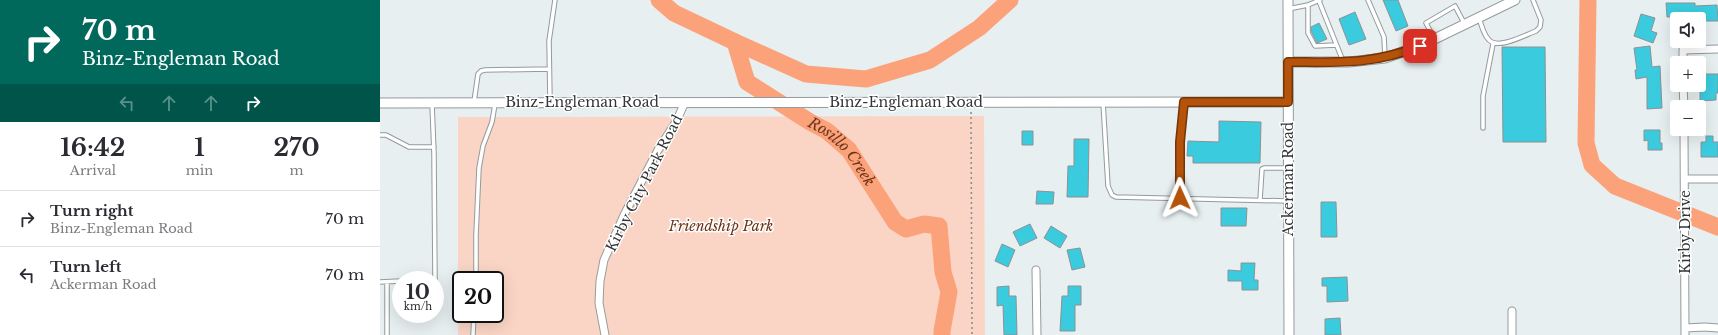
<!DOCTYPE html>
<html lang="en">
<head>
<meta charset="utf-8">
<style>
  :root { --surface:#fff; --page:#f7f7f7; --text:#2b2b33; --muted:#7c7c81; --line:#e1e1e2 }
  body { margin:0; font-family:"Libre Baskerville",serif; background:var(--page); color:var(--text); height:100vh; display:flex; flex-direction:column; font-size:15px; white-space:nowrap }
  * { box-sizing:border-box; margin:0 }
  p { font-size:13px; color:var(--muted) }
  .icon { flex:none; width:22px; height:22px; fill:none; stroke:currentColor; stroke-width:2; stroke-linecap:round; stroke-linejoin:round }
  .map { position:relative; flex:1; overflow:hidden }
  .side { display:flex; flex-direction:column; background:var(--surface); width:380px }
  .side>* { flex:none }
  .guide { background:#00695c; color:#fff; overflow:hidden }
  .controls { position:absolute; left:1290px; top:12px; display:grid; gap:8px }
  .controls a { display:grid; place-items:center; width:36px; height:36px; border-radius:4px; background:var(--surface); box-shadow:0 4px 16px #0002; font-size:20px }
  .speed { position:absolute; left:12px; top:271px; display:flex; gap:8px; font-size:20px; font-weight:700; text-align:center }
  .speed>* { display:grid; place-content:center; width:52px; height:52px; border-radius:50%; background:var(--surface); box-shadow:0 4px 16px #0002; line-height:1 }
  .speed small { font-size:10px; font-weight:400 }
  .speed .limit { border:2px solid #111; border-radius:6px; background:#fff; color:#111 }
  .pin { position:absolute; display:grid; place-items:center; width:34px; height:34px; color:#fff; margin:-17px; border-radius:8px; box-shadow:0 2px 6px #0006 }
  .me { position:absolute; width:44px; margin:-22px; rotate:359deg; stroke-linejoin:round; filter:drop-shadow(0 0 3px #0008) }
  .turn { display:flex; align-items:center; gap:14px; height:84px; padding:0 16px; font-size:18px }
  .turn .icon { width:52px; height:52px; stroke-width:2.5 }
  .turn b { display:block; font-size:28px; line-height:34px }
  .lanes { display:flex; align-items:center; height:38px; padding:0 16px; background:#0003; justify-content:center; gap:20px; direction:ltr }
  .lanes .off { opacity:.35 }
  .eta { display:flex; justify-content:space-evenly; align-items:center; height:68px; text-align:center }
  .eta b { font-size:24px; font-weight:800; line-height:28px }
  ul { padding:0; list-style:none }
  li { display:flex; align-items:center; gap:12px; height:56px; padding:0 16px; border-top:1px solid var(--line) }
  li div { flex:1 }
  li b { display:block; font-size:15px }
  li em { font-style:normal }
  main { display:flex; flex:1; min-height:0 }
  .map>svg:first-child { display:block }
</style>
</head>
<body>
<main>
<section class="side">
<div class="guide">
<div class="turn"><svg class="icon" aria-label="right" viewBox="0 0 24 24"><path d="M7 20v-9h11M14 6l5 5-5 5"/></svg><div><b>70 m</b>Binz-Engleman Road</div></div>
<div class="lanes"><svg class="icon off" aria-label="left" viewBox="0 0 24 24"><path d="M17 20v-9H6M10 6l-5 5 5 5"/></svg><svg class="icon off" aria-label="ahead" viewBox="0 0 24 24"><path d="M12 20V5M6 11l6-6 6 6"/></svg><svg class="icon off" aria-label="ahead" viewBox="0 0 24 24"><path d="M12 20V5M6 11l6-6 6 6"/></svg><svg class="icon" aria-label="right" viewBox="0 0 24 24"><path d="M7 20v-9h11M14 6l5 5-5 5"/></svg></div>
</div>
<div class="eta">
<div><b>16:42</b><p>Arrival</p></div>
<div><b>1</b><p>min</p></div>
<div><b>270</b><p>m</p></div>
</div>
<ul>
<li><svg class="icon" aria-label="right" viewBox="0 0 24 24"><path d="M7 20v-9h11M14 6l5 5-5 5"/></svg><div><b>Turn right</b><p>Binz-Engleman Road</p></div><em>70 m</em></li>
<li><svg class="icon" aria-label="left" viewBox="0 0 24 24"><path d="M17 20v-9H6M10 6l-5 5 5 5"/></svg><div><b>Turn left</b><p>Ackerman Road</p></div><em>70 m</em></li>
</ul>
</section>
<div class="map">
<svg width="1338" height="335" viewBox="0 0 1338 335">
  <rect width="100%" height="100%" fill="#e7eff0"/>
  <!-- green -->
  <path fill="#fad5c5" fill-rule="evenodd" d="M604 116 605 335H78V117ZM81 280H115V314H81Z"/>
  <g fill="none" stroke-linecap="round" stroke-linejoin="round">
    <!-- river -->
    <g stroke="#fca27a" stroke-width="17">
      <path id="s1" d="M279 0 294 13 355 42 367 82 430 122 447 131 469 150 515 222 526 229 544 224 559 226 563 272 569 292 562 331V335"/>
      <path d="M1208 0 1206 143 1212 165 1235 186 1338 227"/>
      <path d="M355 42 426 74 486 79 550 60 599 28 630 0"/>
    </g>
  </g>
  <!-- building -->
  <path fill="#3bcbdf" stroke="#8b9294" d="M1003 0H1018L1028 26 1016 31Z
    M1286 3H1315V6L1337 5 1338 21H1320V17H1287Z
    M975 12 986 39 969 45 959 19Z
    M1261 14 1275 18 1271 31 1277 33 1273 43 1254 36Z
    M939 23 947 39 937 43 931 31V27Z
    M1270 46 1272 67 1280 66 1282 108 1267 109V77L1256 79 1255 70H1257L1254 48Z
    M1122 47H1165L1166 142H1123Z
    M1320 74H1338V93H1336V100L1320 101Z
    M839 121 881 122 880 163H813V156H807L808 141 839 142Z
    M1264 130H1280V143H1282V150H1268V140L1264 141Z
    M642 131H653V145H642Z
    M1326 136H1333V142H1338V157H1321V142H1326Z
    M694 139H709L708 197H687L688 166H694Z
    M657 191 674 192 673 204H656Z
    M941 202H956L957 237H941Z
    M841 208H867L866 226H841Z
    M650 224 657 238 640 246 633 232Z
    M671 226 687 236 680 248 664 238Z
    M622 244 635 250 628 267 615 261Z
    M700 248 705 267 692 270 687 250Z
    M861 263H875L874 280H878V290H862V281H848V270L861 271Z
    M967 277 968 301 947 302V286H942V278Z
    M629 286V296H636L637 335H624L623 305 617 306V287Z
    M688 286H701V305H695V331H680L682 296H688Z
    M960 318 961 335H945V319Z"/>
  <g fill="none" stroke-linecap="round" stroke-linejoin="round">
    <defs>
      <path id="service" d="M988 0 1004 37 1005 57
        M939 1 963 61
        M928 5V33L935 46 956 45
        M908 9 928 5 940 0
        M1099 17C1101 25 1104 35 1109 40 1118 50 1145 35 1156 31L1160 27 1161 20 1153 0
        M1054 38 1046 23 1075 6 1084 23
        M170 101 169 41 175 0
        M94 102 98 74 101 71 105 70 169 69
        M723 102 728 186 732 195 736 197 907 201
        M52 103 54 154 55 280
        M1103 128V96L1113 44
        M0 135H6L29 147H54
        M800 198V142L804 104
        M880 200 882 169 884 168H908
        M96 280V235L99 168 103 146 112 122 115 104
        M0 282 21 281
        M7 335V282
        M93 335 94 314"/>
      <path id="minor" d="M1303 63V50L1338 49
        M1303 85 1304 107
        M1304 129 1305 335
        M1305 179H1338
        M656 270 657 335
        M1132 311V335
        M1305 328 1325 327 1338 328
        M225 335 219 303 220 281 224 260 245 213 278 150 296 122 305 102"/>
      <path id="tertiary" d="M908 0 909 335
        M908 62H969L1005 58 1040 46 1135 0
        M0 103 908 102"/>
    </defs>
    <!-- service casing -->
    <use href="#service" stroke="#949b9c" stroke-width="5.5"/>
    <!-- minor casing -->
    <use href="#minor" stroke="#949b9c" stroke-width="9"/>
    <!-- tertiary casing -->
    <use href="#tertiary" stroke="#949b9c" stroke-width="11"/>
    <!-- path -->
    <path stroke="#878c8d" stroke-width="1.5" stroke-dasharray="2 3" stroke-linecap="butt" d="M591 112 592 335"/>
    <!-- service -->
    <use href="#service" stroke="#fff" stroke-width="3.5"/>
    <!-- minor -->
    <use href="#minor" stroke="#fff" stroke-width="7"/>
    <!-- tertiary -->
    <use href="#tertiary" stroke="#fff" stroke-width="9"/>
  </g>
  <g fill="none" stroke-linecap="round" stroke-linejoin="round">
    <defs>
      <path id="route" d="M800 198V142L804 102H908V62C959 62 992 65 1040 46"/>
    </defs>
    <!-- route casing -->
    <use href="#route" stroke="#753606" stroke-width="10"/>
    <!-- route -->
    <use href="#route" stroke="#b45309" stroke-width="7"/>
  </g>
  <g text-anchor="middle" stroke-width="3" stroke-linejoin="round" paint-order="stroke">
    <!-- street labels -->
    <g font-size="14" fill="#333637" stroke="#fff">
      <text x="202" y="107">Binz-Engleman Road</text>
      <text x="526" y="107">Binz-Engleman Road</text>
      <text transform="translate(908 179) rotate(-90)" y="5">Ackerman Road</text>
      <text transform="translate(264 183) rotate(-63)" y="5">Kirby City Park Road</text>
      <text transform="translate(1305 232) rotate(-90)" y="5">Kirby Drive</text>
    </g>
    <!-- park labels -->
    <g font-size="14" font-style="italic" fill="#6c3318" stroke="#fff">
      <text x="341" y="231">Friendship Park</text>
    </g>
    <!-- water labels -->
    <g font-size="15" font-style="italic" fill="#6d3419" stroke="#fff">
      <text dy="5" stroke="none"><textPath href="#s1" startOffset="248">Rosillo Creek</textPath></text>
    </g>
  </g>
</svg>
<div class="controls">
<a><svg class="icon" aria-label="sound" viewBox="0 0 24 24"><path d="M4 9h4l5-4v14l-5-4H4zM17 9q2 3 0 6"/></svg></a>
<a>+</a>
<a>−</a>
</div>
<div class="speed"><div>10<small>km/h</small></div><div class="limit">20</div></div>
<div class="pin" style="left:1040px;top:46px;background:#d93025"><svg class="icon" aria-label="arrive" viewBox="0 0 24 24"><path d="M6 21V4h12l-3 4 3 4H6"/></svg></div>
<svg class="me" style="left:800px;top:198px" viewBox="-20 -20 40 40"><path d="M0-17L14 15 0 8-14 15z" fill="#b45309" stroke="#fff" stroke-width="4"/></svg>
</div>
</main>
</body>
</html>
